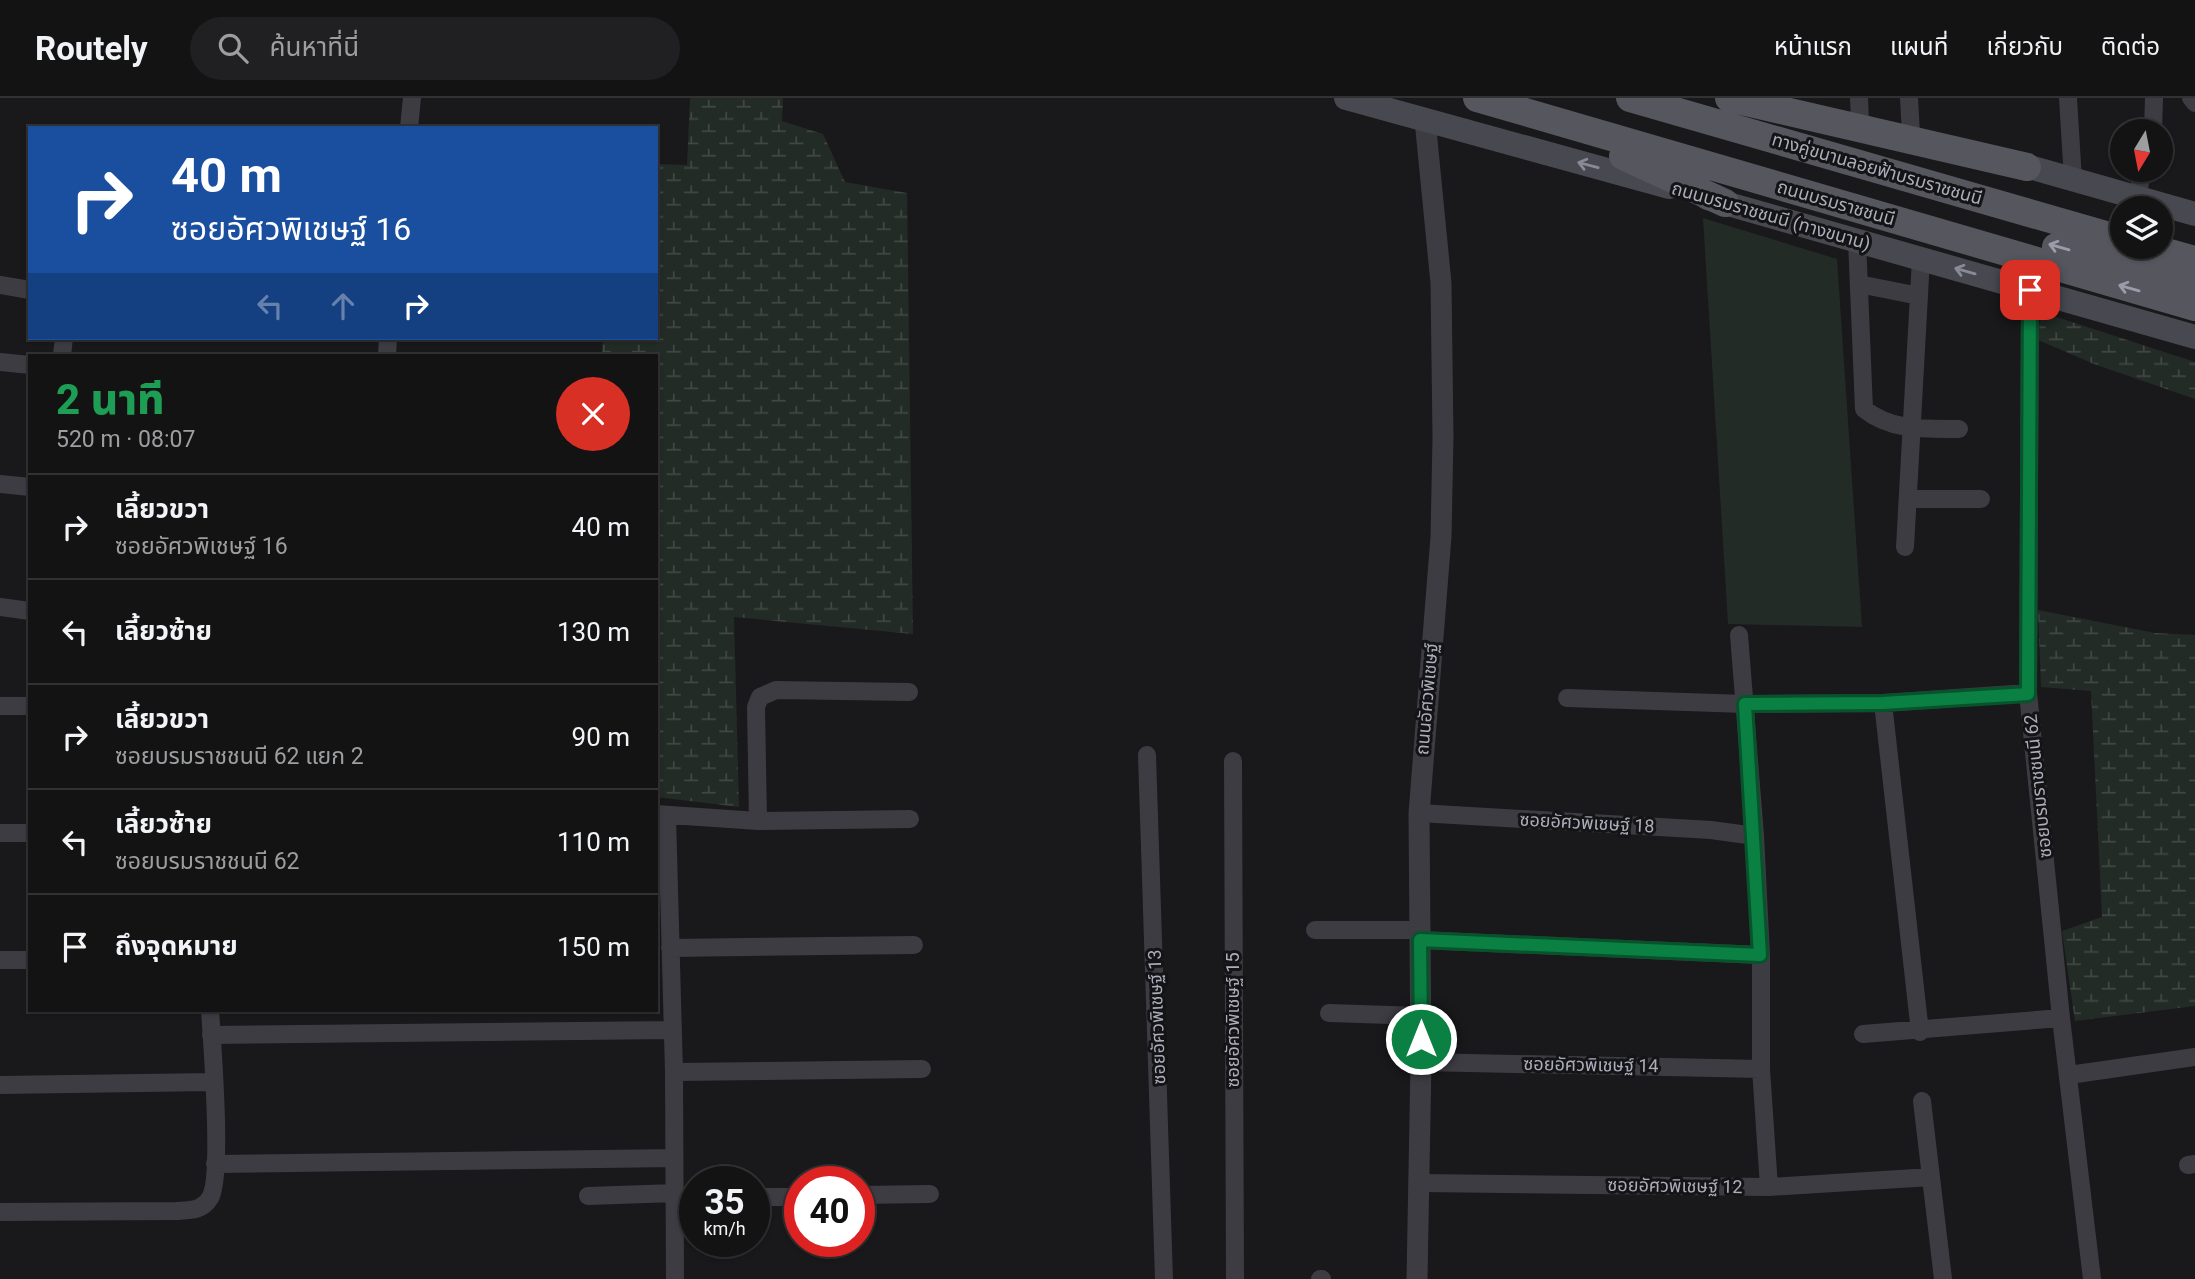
<!DOCTYPE html>
<html lang="th">
<head>
<meta charset="utf-8">
<style>
  :root { --surface:#131314; --page:#202022; --text:#f1f3f6; --muted:#9d9ea0; --line:#323234 }
  body { margin:0; font-family:Roboto,"Noto Sans Thai",sans-serif; background:var(--page); color:var(--text); height:100vh; display:flex; flex-direction:column; font-size:26px; white-space:nowrap }
  * { box-sizing:border-box; margin:0 }
  p { font-size:23px; color:var(--muted) }
  .icon { flex:none; width:38px; height:38px; fill:none; stroke:currentColor; stroke-width:2; stroke-linecap:round; stroke-linejoin:round }
  .map { position:relative; flex:1; overflow:hidden }
  .sheet { position:absolute; left:28px; top:256px; width:630px; height:658px; display:flex; flex-direction:column; background:var(--surface); border-radius:0px; box-shadow:0 2px 5px #0004,0 0 0 2px var(--line) }
  .sheet>* { flex:none }
  .guide { position:absolute; left:28px; top:28px; width:630px; height:214px; border-radius:0px; box-shadow:0 2px 5px #0004,0 0 0 2px var(--line); background:#1a4fa0; color:#fff; overflow:hidden }
  .needle { width:46px; rotate:190deg }
  .controls { position:absolute; left:2110px; top:21px; display:grid; gap:14px }
  .controls a { display:grid; place-items:center; width:63px; height:63px; border-radius:50%; background:var(--surface); box-shadow:0 2px 5px #0004,0 0 0 2px var(--line); font-size:35px }
  .speed { position:absolute; left:679px; top:1068px; display:flex; gap:14px; font-size:35px; font-weight:700; text-align:center }
  .speed>* { display:grid; place-content:center; width:91px; height:91px; border-radius:50%; background:var(--surface); box-shadow:0 2px 5px #0004,0 0 0 2px var(--line); line-height:1 }
  .speed small { font-size:18px; font-weight:400 }
  .speed .limit { border:10px solid #d22; background:#fff; color:#111 }
  .pin { position:absolute; display:grid; place-items:center; width:60px; height:60px; color:#fff; margin:-30px; border-radius:14px; box-shadow:0 4px 10px #0006 }
  .me { position:absolute; width:77px; margin:-38px; rotate:0deg; stroke-linejoin:round; filter:drop-shadow(0 0 5px #0008) }
  .turn { display:flex; align-items:center; gap:24px; height:147px; padding:0 28px; font-size:32px }
  .turn .icon { width:91px; height:91px; stroke-width:2.5 }
  .turn b { display:block; font-size:49px; line-height:60px }
  .lanes { display:flex; align-items:center; height:66px; padding:0 28px; background:#0003; justify-content:center; gap:35px; direction:ltr }
  .lanes .off { opacity:.35 }
  .round { display:grid; place-items:center; flex:none; width:74px; height:74px; border-radius:37px; background:var(--page) }
  .head { display:flex; align-items:center; justify-content:space-between; height:119px; padding:0 28px }
  h1 { font-size:42px; font-weight:800; line-height:52px; color:#1e9e55 }
  ul { padding:0; list-style:none }
  li { display:flex; align-items:center; gap:21px; height:105px; padding:0 28px; border-top:2px solid var(--line) }
  li div { flex:1 }
  li b { display:block; font-size:26px }
  li em { font-style:normal }
  header { display:flex; align-items:center; gap:42px; box-sizing:border-box; height:98px; padding:0 35px; background:var(--surface); border-bottom:2px solid var(--line) }
  header strong { font-size:33px }
  nav { display:flex; gap:38px; margin-inline-start:auto; font-size:24px }
  .search { width:490px; height:63px; background:var(--page); display:flex; align-items:center; gap:18px; box-sizing:border-box; padding:0 24px; border-radius:38px; color:var(--muted); font-size:26px }
  .map>svg:first-child { display:block }
</style>
</head>
<body>
<header>
<strong>Routely</strong>
<div class="search"><svg class="icon" aria-label="search" viewBox="0 0 24 24"><circle cx="10" cy="10" r="6"/><path d="M15 15l6 6"/></svg>ค้นหาที่นี่</div>
<nav><a>หน้าแรก</a><a>แผนที่</a><a>เกี่ยวกับ</a><a>ติดต่อ</a></nav>
</header>
<div class="map">
<svg width="2195" height="1181" viewBox="0 0 2195 1181">
  <defs>
    <pattern id="wetland-marsh" width="20" height="14" patternUnits="userSpaceOnUse" patternTransform="scale(1.75)"><rect width="20" height="14" fill="#232b26"/><path d="M1 5h8M5 5V1M11 12h8M15 12V8" fill="none" stroke="#404744"/></pattern>
  </defs>
  <rect width="100%" height="100%" fill="#19191b"/>
  <!-- green -->
  <path fill="#232b26" d="M1703 120 1837 161 1862 529 1728 526Z"/>
  <!-- wetland -->
  <path fill="url(#wetland-marsh)" d="M690 0H783L782 23 823 36 845 84 907 95 913 536 734 519 739 709 656 699V257H602L603 240H656V66L687 67Z
    M2041 214 2195 264V301L2094 266 2038 242Z
    M2038 512 2155 535 2195 537V908L2075 923 2062 833 2102 819 2091 593 2041 589Z"/>
  <g fill="none" stroke-linecap="round" stroke-linejoin="round">
    <!-- minor -->
    <path stroke="#3c3c42" stroke-width="18" d="M1859 0 1860 22
      M1909 0 1911 36
      M2068 0 2073 82
      M2191 0 2195 5
      M409 30 412 0
      M2153 33 2154 0
      M2136 99 2144 72
      M1857 142 1864 311C1891 333 1926 331 1959 331
      M1859 186 1919 198
      M0 187 30 192
      M2030 192 2028 595 2061 920 2092 1181
      M62 257 64 240
      M387 257 388 240
      M0 264 30 267
      M0 386 30 389
      M1908 401H1981
      M1905 449 1921 161
      M0 509 30 513
      M1739 537 1755 738 1761 857V971L1769 1089
      M1567 600 1745 606 1883 605 2028 595
      M1883 605 1920 934
      M0 608H30
      M1147 657 1164 1181
      M1233 663 1235 1181
      M1419 715 1711 732 1755 738
      M656 716 758 723 910 721
      M667 718 674 974 675 1181
      M758 723 756 609 760 599 776 592 909 594
      M0 735H30
      M1315 832H1420
      M1420 842 1761 857
      M670 850 914 847
      M0 862H30
      M1329 915 1421 918
      M1863 936 2061 920
      M211 937 672 932
      M1421 964 1761 971
      M674 974 922 971
      M2069 977 2195 959
      M0 987 212 984
      M1922 1003 1943 1181
      M215 1066 674 1060
      M2188 1067 2195 1066
      M1419 1085 1769 1089 1931 1079
      M859 1097 930 1096
      M588 1098 675 1095
      M754 1099H800
      M0 1114 176 1113C190 1112 202 1113 210 1100 223 1079 212 944 210 912
      M1320 1181H1322"/>
    <!-- tertiary -->
    <path stroke="#3c3c42" stroke-width="21" d="M1417 1181 1421 964 1419 715 1441 439 1443 339 1441 185 1425 22"/>
    <!-- secondary -->
    <path stroke="#484850" stroke-width="24" d="M1346 0 1669 89
      M2008 63 2195 116
      M1707 100 2195 239"/>
    <!-- primary -->
    <path stroke="#56565f" stroke-width="28" d="M1477 0 2195 209
      M1630 0 2123 142
      M1729 0 2027 69
      M1623 58 1725 105
      M2056 149 2195 188
      M2148 149 2195 162"/>
  </g>
  <!-- one-way arrows -->
  <defs><path id="oneway-shaft" d="M-6 0H5M1.5-3L5.5 0L1.5 3" fill="none" stroke-width="1.6" stroke-linecap="round" stroke-linejoin="round" transform="scale(1.75)"/></defs>
  <g stroke="#898a96">
    <use href="#oneway-shaft" transform="translate(1588 67) rotate(-165)"/>
    <use href="#oneway-shaft" transform="translate(1965 173) rotate(-164)"/>
  </g>
  <g stroke="#9b9ca9">
    <use href="#oneway-shaft" transform="translate(2059 149) rotate(-164)"/>
    <use href="#oneway-shaft" transform="translate(2129 190) rotate(-164)"/>
  </g>
  <g fill="none" stroke-linecap="round" stroke-linejoin="round">
    <defs>
      <path id="route" d="M1421 941 1420 842 1760 857 1745 606 1883 605 2028 596 2030 192"/>
    </defs>
    <!-- route casing -->
    <use href="#route" stroke="#07532c" stroke-width="18"/>
    <!-- route -->
    <use href="#route" stroke="#0b8043" stroke-width="12"/>
  </g>
  <g text-anchor="middle" stroke-width="6" stroke-linejoin="round" paint-order="stroke">
    <!-- street labels -->
    <g font-size="18" fill="#acadbb" stroke="#141416">
      <text transform="translate(1877 71) rotate(16)" y="6">ทางคู่ขนานลอยฟ้าบรมราชชนนี</text>
      <text transform="translate(1836 105) rotate(16)" y="6">ถนนบรมราชชนนี</text>
      <text transform="translate(1771 118) rotate(16)" y="6">ถนนบรมราชชนนี (ทางขนาน)</text>
      <text transform="translate(1427 601) rotate(-85)" y="6">ถนนอัศวพิเชษฐ์</text>
      <text transform="translate(2038 688) rotate(-96)" y="6">ซอยบรมราชชนนี 62</text>
      <text transform="translate(1587 725) rotate(3)" y="6">ซอยอัศวพิเชษฐ์ 18</text>
      <text transform="translate(1157 919) rotate(-92)" y="6">ซอยอัศวพิเชษฐ์ 13</text>
      <text transform="translate(1233 922) rotate(-90)" y="6">ซอยอัศวพิเชษฐ์ 15</text>
      <text transform="translate(1591 967) rotate(1)" y="6">ซอยอัศวพิเชษฐ์ 14</text>
      <text transform="translate(1675 1088) rotate(1)" y="6">ซอยอัศวพิเชษฐ์ 12</text>
    </g>
  </g>
</svg>
<div class="controls">
<a><svg class="needle" viewBox="-14 -14 28 28"><path d="M0-13l5 13h-10z" fill="#e53935"/><path d="M0 13l5-13h-10z" fill="#9d9ea0"/></svg></a>
<a><svg class="icon" aria-label="layers" viewBox="0 0 24 24"><path d="M12 4l9 5-9 5-9-5zM3 14l9 5 9-5"/></svg></a>
</div>
<div class="speed"><div>35<small>km/h</small></div><div class="limit">40</div></div>
<div class="pin" style="left:2030px;top:192px;background:#d93025"><svg class="icon" aria-label="arrive" viewBox="0 0 24 24"><path d="M6 21V4h12l-3 4 3 4H6"/></svg></div>
<svg class="me" style="left:1421px;top:941px" viewBox="-20 -20 40 40"><circle r="17" fill="#0b8043" stroke="#fff" stroke-width="3"/><path d="M0-11L8 9 0 5-8 9z" fill="#fff"/></svg>
<div class="guide">
<div class="turn"><svg class="icon" aria-label="right" viewBox="0 0 24 24"><path d="M7 20v-9h11M14 6l5 5-5 5"/></svg><div><b>40 m</b>ซอยอัศวพิเชษฐ์ 16</div></div>
<div class="lanes"><svg class="icon off" aria-label="left" viewBox="0 0 24 24"><path d="M17 20v-9H6M10 6l-5 5 5 5"/></svg><svg class="icon off" aria-label="ahead" viewBox="0 0 24 24"><path d="M12 20V5M6 11l6-6 6 6"/></svg><svg class="icon" aria-label="right" viewBox="0 0 24 24"><path d="M7 20v-9h11M14 6l5 5-5 5"/></svg></div>
</div>
<section class="sheet">
<div class="head"><div><h1>2 นาที</h1><p>520 m · 08:07</p></div><a class="round" style="background:#d93025;color:#fff"><svg class="icon" aria-label="close" viewBox="0 0 24 24"><path d="M6 6l12 12M18 6L6 18"/></svg></a></div>
<ul>
<li><svg class="icon" aria-label="right" viewBox="0 0 24 24"><path d="M7 20v-9h11M14 6l5 5-5 5"/></svg><div><b>เลี้ยวขวา</b><p>ซอยอัศวพิเชษฐ์ 16</p></div><em>40 m</em></li>
<li><svg class="icon" aria-label="left" viewBox="0 0 24 24"><path d="M17 20v-9H6M10 6l-5 5 5 5"/></svg><div><b>เลี้ยวซ้าย</b></div><em>130 m</em></li>
<li><svg class="icon" aria-label="right" viewBox="0 0 24 24"><path d="M7 20v-9h11M14 6l5 5-5 5"/></svg><div><b>เลี้ยวขวา</b><p>ซอยบรมราชชนนี 62 แยก 2</p></div><em>90 m</em></li>
<li><svg class="icon" aria-label="left" viewBox="0 0 24 24"><path d="M17 20v-9H6M10 6l-5 5 5 5"/></svg><div><b>เลี้ยวซ้าย</b><p>ซอยบรมราชชนนี 62</p></div><em>110 m</em></li>
<li><svg class="icon" aria-label="arrive" viewBox="0 0 24 24"><path d="M6 21V4h12l-3 4 3 4H6"/></svg><div><b>ถึงจุดหมาย</b></div><em>150 m</em></li>
</ul>
</section>
</div>
</body>
</html>
